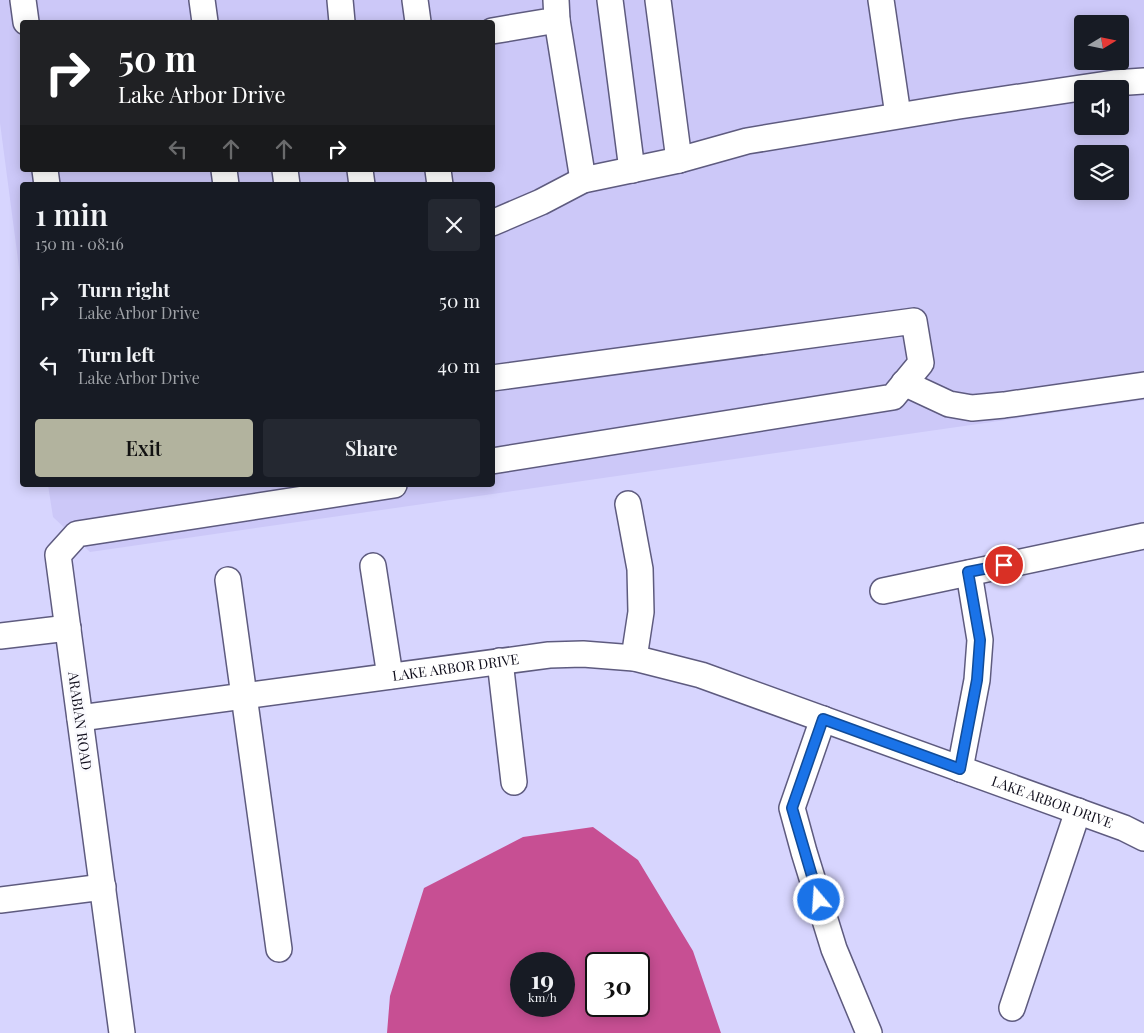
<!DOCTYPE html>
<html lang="en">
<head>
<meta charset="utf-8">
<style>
  :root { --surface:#171b24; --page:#242831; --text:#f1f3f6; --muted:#9ea1a6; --accent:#b2b39e }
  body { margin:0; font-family:"Playfair Display",serif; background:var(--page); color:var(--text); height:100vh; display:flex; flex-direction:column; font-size:19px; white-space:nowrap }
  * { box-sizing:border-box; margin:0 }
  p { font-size:16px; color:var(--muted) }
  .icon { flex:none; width:28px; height:28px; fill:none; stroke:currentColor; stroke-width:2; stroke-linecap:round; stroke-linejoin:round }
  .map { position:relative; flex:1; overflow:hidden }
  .panel { position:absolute; left:20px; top:182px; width:475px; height:305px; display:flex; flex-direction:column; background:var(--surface); border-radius:5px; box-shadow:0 2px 12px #0003 }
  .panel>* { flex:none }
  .guide { position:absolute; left:20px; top:20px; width:475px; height:152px; border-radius:5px; box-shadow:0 2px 12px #0003; background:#202124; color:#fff; overflow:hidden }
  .needle { width:32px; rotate:80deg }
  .tools { position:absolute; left:1074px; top:15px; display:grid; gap:10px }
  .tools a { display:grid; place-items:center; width:55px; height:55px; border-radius:5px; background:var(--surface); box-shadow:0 2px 12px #0003; font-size:25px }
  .speed { position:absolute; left:510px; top:952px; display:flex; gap:10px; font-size:25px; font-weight:700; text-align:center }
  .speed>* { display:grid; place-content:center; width:65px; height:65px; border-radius:50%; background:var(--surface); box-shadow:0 2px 12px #0003; line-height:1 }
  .speed small { font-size:12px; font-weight:400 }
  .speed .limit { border:2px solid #111; border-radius:8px; background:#fff; color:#111 }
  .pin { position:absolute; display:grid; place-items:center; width:42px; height:42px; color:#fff; margin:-21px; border:2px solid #fff; border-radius:50%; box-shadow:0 1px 5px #0007 }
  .me { position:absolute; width:55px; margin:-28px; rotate:342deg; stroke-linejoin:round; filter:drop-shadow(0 0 4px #0008) }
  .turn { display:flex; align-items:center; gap:18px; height:105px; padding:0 15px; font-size:22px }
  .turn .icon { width:65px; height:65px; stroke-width:2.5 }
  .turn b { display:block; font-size:35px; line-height:42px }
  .lanes { display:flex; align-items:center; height:48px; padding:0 15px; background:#0003; justify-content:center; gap:25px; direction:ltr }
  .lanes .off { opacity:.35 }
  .round { display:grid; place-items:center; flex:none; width:52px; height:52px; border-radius:5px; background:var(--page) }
  .summary { display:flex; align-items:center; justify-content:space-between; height:85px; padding:0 15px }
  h1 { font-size:30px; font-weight:600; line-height:38px }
  .action { display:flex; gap:10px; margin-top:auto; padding:10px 15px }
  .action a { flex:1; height:58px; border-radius:5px; background:var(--accent); color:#111; font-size:20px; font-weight:600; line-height:58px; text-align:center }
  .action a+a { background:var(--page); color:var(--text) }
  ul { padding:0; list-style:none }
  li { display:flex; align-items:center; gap:15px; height:65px; padding:0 15px }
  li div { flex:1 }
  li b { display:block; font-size:19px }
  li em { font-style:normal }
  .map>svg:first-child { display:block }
</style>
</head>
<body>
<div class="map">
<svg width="1144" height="1033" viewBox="0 0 1144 1033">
  <rect width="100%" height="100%" fill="#d7d5fe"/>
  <!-- built -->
  <path fill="#ccc8f8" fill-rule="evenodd" d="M0 0H1144V400L90 552 53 517 48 485H492V185H22V290L0 123ZM22 22H492V170H22ZM1082 24H1120V61H1082ZM1082 89H1120V126H1082ZM1082 154H1120V191H1082Z"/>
  <!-- water -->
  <path fill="#c74f93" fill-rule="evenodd" d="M593 827 638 860 693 951 721 1033H387L390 996 424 888 523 837ZM521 964H564V1006H521ZM596 964H639V1006H596Z"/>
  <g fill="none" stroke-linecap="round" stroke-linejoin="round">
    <defs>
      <g id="minor">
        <path d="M23 0 26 22"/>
        <path d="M202 0 205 22"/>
        <path d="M340 0 342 22"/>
        <path d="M415 0 418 22"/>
        <path d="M610 0 632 170"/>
        <path d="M658 0 679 160"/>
        <path d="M881 0 898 115"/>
        <path d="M557 20 583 180"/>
        <path d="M492 31 557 20 556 0"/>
        <path d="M45 170 47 185"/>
        <path d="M224 170 226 185"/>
        <path d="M285 170 287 185"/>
        <path d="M360 170 362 185"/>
        <path d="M438 170 440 185"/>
        <path d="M492 223 541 202 583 180 679 160 747 141 959 106 1114 83 1144 81"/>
        <path d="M492 378 914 321 921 363 893 397 492 461"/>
        <path d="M904 383 949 404 972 408 1004 405 1144 385"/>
        <path d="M628 504 640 569 641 612 634 658"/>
        <path d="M373 566 390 676"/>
        <path d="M228 580 279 949"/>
        <path d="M883 591 1144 536"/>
        <path d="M0 636 68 628"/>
        <path d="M500 661 514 782"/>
        <path id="s1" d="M80 718 549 655 583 654 634 658 701 675 1124 828 1144 838"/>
        <path d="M823 719 792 808 804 852 834 949 869 1033"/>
        <path d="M960 769 977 680 980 640 969 573"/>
        <path d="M0 900 103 887"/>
        <path d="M1012 1008 1078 811"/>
        <path d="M122 1033 58 555 77 534 394 485"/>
      </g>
    </defs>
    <!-- minor casing -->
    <use href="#minor" stroke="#5e5b7f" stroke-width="28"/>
    <!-- minor -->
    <use href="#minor" stroke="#fff" stroke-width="25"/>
  </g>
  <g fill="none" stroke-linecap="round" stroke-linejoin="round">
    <defs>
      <path id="route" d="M819 900 792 808 823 719 960 769 977 680 980 640 968 572 1004 565"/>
    </defs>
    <!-- route casing -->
    <use href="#route" stroke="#114b97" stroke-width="12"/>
    <!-- route -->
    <use href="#route" stroke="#1a73e8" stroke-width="9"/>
  </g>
  <g text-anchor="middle" stroke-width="5" stroke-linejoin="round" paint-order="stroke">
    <!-- street labels -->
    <g font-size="14" fill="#0e0c1a" stroke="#fafafe">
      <text dy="5" stroke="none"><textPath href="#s1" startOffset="379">LAKE ARBOR DRIVE</textPath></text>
      <text transform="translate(80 721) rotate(82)" y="5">ARABIAN ROAD</text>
      <text dy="5" stroke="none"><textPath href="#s1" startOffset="1001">LAKE ARBOR DRIVE</textPath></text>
    </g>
  </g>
</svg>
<div class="tools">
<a><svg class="needle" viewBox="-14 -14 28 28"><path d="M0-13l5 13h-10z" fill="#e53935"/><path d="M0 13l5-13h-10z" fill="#9ea1a6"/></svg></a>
<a><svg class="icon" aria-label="sound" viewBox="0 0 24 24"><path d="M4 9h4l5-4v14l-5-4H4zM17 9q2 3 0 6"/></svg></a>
<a><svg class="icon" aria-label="layers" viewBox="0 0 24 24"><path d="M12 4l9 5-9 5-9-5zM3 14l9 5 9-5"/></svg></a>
</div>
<div class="speed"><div>19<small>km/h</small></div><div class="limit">30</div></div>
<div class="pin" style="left:1004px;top:565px;background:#d93025"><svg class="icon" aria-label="arrive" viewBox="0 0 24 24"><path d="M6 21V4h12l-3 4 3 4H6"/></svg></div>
<svg class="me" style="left:819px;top:900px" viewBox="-20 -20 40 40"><circle r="17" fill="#1a73e8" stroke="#fff" stroke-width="3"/><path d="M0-11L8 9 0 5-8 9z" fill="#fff"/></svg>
<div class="guide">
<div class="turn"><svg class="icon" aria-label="right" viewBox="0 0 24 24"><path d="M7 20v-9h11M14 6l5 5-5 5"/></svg><div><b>50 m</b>Lake Arbor Drive</div></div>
<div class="lanes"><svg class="icon off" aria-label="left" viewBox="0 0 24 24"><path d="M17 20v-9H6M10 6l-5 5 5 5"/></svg><svg class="icon off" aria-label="ahead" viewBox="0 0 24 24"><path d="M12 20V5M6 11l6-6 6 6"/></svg><svg class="icon off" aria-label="ahead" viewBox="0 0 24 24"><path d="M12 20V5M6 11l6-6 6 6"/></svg><svg class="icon" aria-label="right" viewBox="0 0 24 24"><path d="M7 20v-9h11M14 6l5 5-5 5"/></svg></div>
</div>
<section class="panel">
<div class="summary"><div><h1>1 min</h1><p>150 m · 08:16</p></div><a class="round"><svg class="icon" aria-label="close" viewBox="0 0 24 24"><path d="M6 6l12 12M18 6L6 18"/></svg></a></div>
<ul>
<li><svg class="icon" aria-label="right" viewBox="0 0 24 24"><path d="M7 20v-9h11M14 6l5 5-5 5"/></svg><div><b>Turn right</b><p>Lake Arbor Drive</p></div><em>50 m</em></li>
<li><svg class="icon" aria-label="left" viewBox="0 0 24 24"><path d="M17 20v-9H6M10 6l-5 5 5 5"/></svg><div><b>Turn left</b><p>Lake Arbor Drive</p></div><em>40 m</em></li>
</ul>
<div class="action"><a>Exit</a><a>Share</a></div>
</section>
</div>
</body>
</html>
